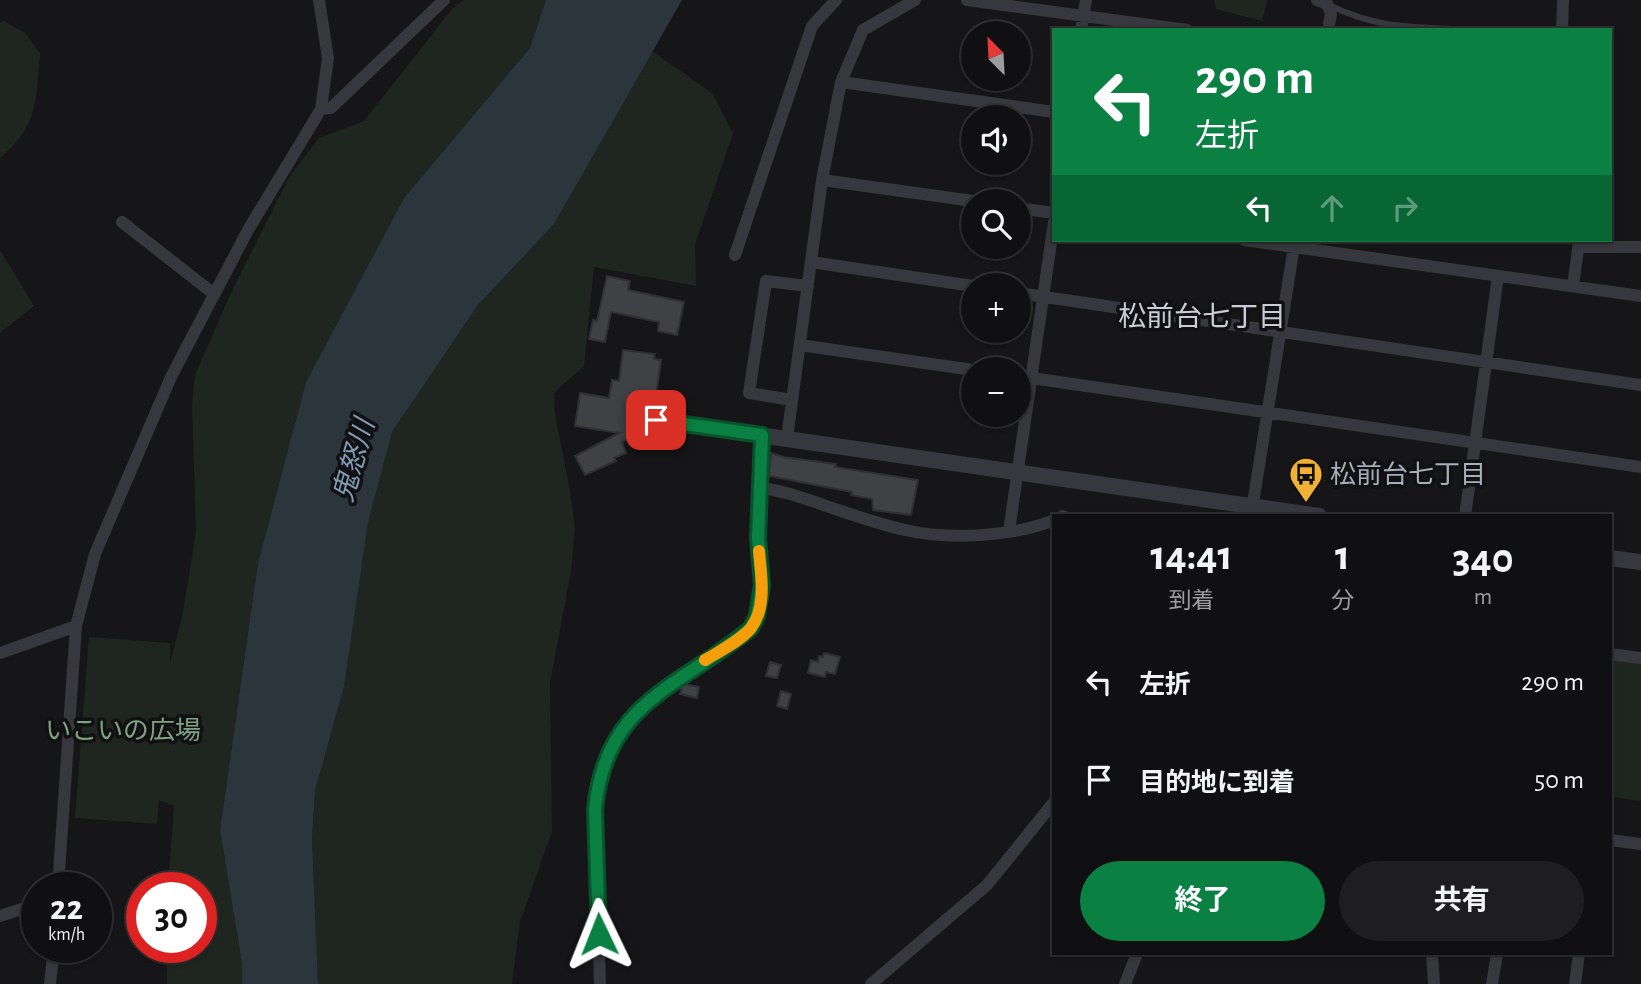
<!DOCTYPE html>
<html lang="ja">
<head>
<meta charset="utf-8">
<style>
  :root { --surface:#101012; --page:#1e1e20; --text:#f1f3f6; --muted:#9c9d9f; --line:#303032; --accent:#0b8043 }
  body { margin:0; font-family:"Alegreya Sans","Noto Sans JP",sans-serif; background:var(--page); color:var(--text); height:100vh; display:flex; flex-direction:column; font-size:26px; white-space:nowrap }
  * { box-sizing:border-box; margin:0 }
  p { font-size:23px; color:var(--muted) }
  .icon { flex:none; width:38px; height:38px; fill:none; stroke:currentColor; stroke-width:2; stroke-linecap:round; stroke-linejoin:round }
  .map { position:relative; flex:1; overflow:hidden }
  .sheet { position:absolute; left:1052px; top:514px; width:560px; height:441px; display:flex; flex-direction:column; background:var(--surface); border-radius:0px; box-shadow:0 2px 5px #0004,0 0 0 2px var(--line) }
  .sheet>* { flex:none }
  .top-card { position:absolute; left:1052px; top:28px; width:560px; height:214px; border-radius:0px; box-shadow:0 2px 5px #0004,0 0 0 2px var(--line); background:#0b8043; color:#fff; overflow:hidden }
  .needle { width:46px; rotate:336deg }
  .buttons { position:absolute; left:961px; top:21px; display:grid; gap:14px }
  .buttons a { display:grid; place-items:center; width:70px; height:70px; border-radius:50%; background:var(--surface); box-shadow:0 2px 5px #0004,0 0 0 2px var(--line); font-size:35px }
  .speed { position:absolute; left:21px; top:872px; display:flex; gap:14px; font-size:35px; font-weight:700; text-align:center }
  .speed>* { display:grid; place-content:center; width:91px; height:91px; border-radius:50%; background:var(--surface); box-shadow:0 2px 5px #0004,0 0 0 2px var(--line); line-height:1 }
  .speed small { font-size:18px; font-weight:400 }
  .speed .limit { border:10px solid #d22; background:#fff; color:#111 }
  .pin { position:absolute; display:grid; place-items:center; width:60px; height:60px; color:#fff; margin:-30px; border-radius:14px; box-shadow:0 4px 10px #0006 }
  .me { position:absolute; width:77px; margin:-38px; rotate:358deg; stroke-linejoin:round; filter:drop-shadow(0 0 5px #0008) }
  .turn { display:flex; align-items:center; gap:24px; height:147px; padding:0 28px; font-size:32px }
  .turn .icon { width:91px; height:91px; stroke-width:2.5 }
  .turn b { display:block; font-size:49px; line-height:60px }
  .lanes { display:flex; align-items:center; height:66px; padding:0 28px; background:#0003; justify-content:center; gap:35px; direction:ltr }
  .lanes .off { opacity:.35 }
  .eta { display:flex; justify-content:space-evenly; align-items:center; height:119px; text-align:center }
  .eta b { font-size:42px; font-weight:700; line-height:49px }
  .primary-button { display:flex; gap:14px; margin-top:auto; padding:14px 28px }
  .primary-button a { flex:1; height:80px; border-radius:42px; background:var(--accent); color:#fff; font-size:28px; font-weight:700; line-height:80px; text-align:center }
  .primary-button a+a { background:var(--page); color:var(--text) }
  ul { padding:0; list-style:none }
  li { display:flex; align-items:center; gap:21px; height:98px; padding:0 28px }
  li div { flex:1 }
  li b { display:block; font-size:26px }
  li em { font-style:normal }
  .map>svg:first-child { display:block }
</style>
</head>
<body>
<div class="map">
<svg width="1641" height="984" viewBox="0 0 1641 984">
  <rect width="100%" height="100%" fill="#161618"/>
  <!-- green -->
  <path fill="#1e261f" d="M464 0H546L530 48 404 198 306 382 258 563 220 830 242 964V984H167V947H201V887H168L174 806 159 800 157 824 75 818 89 637 170 643V663L182 618 196 532 192 405 195 375 230 295 289 177 319 138 364 121 452 9Z
    M1214 0H1267L1262 21 1216 9Z
    M4 21 25 33 40 53C36 99 39 125 0 158V23Z
    M652 51 712 93 733 133 695 244 696 286 594 267 584 366 554 393 555 414 570 491 575 529 571 571 550 683 552 832 520 921 512 984H318L312 839 315 791 344 687 368 523 392 432 478 305 554 224Z
    M0 250 34 306 0 333Z
    M1610 658 1641 662V801L1610 797Z"/>
  <!-- water -->
  <path fill="#2c353c" d="M546 0H682L554 224 478 305 392 432 368 523 344 687 315 791 312 839 318 984H242V964L220 830 258 563 306 382 404 198 530 48Z"/>
  <!-- building -->
  <path fill="#404145" stroke="#303034" stroke-width="2" d="M607 276 630 281 628 290 684 302 677 335 658 331 659 322 611 312 605 342 589 339 593 320 597 321Z
    M623 350 655 354 654 359 661 360 654 410 648 413 646 419 651 429 650 437 638 435 622 442 626 453 614 458 616 461 585 475 575 456 619 433 575 426 580 393 609 398 612 380 619 381Z
    M771 453 783 457 836 464 835 467 918 480 911 515 873 510 872 499 851 495 852 492 769 476Z
    M824 653 840 657 835 674 826 672 825 677 808 673 811 660 818 662 819 656 823 657Z
    M770 662 781 665 777 678 766 676Z
    M683 684 699 687 697 698 680 694Z
    M781 691 791 694 787 709 777 706Z"/>
  <g fill="none" stroke-linecap="round" stroke-linejoin="round">
    <!-- service -->
    <path stroke="#37383d" stroke-width="6" d="M1329 5C1374 27 1406 27 1455 29"/>
    <!-- minor -->
    <path stroke="#37383d" stroke-width="12" d="M967 0 1187 30
      M1317 0 1327 4 1331 14 1328 30
      M1081 30 1086 0
      M1562 30 1563 0
      M841 82 1054 112
      M321 109 331 108 444 0
      M822 180 973 201
      M1018 208 1054 213
      M122 222 214 294
      M1244 240 1641 296
      M1578 247H1641
      M735 255 812 26 836 0
      M811 262 973 286
      M1573 286 1579 242
      M1018 293 1641 385
      M800 345 973 370
      M1018 376 1641 467
      M792 400 749 393 766 281 808 286
      M787 438 822 180 841 82 863 30 915 0
      M761 488C788 491 811 501 838 510 860 517 882 525 905 530 949 540 1012 537 1054 520
      M1062 516H1063
      M1251 516 1295 240
      M1465 516 1498 276
      M1009 531 1054 222
      M0 653 76 626
      M1610 654 1641 658
      M1610 840 1641 844
      M58 887 76 626 95 554 171 377 248 230 321 109 328 58 319 0
      M0 916 37 904
      M1432 954 1434 984
      M50 984 54 947
      M600 984 595 809C598 778 609 742 630 718 658 684 703 662 739 638L751 628 757 616 762 585 758 539 762 435
      M871 984 987 885 1054 802
      M1125 984 1137 954
      M1492 984 1497 954
      M1575 984 1579 954"/>
    <!-- tertiary -->
    <path stroke="#37383d" stroke-width="16" d="M656 420 1319 516
      M1610 558 1641 562"/>
  </g>
  <g fill="none" stroke-linecap="round" stroke-linejoin="round">
    <defs>
      <path id="route" d="M599 934 595 809C606 700 680 688 751 628L757 616 762 585 758 538 762 435 656 420"/>
    </defs>
    <!-- route casing -->
    <use href="#route" stroke="#07532c" stroke-width="18"/>
    <!-- route -->
    <use href="#route" stroke="#0b8043" stroke-width="12"/>
    <!-- slow -->
    <path stroke="#f59e0b" stroke-width="12" d="M705 660C720 651 740 641 751 628 767 607 761 575 759 551"/>
  </g>
  <!-- icons -->
  <defs>
    <symbol id="bus-pin" viewBox="-11 -11 22 30"><path d="M0 17L-7.5 6A9.5 9.5 0 1 1 7.5 6Z" fill="#f2b134" stroke="#111113"/><path d="M-5-6H5V4H4V6H2V4H-2V6H-4V4H-5ZM-3.5-4V0h7V-4ZM-3.5 1.2v1.5H-2V1.2ZM2 1.2v1.5H3.5V1.2Z" fill="#111"/></symbol>
  </defs>
  <g fill-rule="evenodd">
    <use href="#bus-pin" x="1287" y="455" width="38" height="52"/>
  </g>
  <g text-anchor="middle" stroke-width="7" stroke-linejoin="round" paint-order="stroke">
    <!-- poi labels -->
    <g font-size="26" fill="#a8adb8" stroke="#111113" text-anchor="start">
      <text x="1330" y="483">松前台七丁目</text>
    </g>
    <!-- park labels -->
    <g font-size="26" fill="#7fa381" stroke="#111113">
      <text x="123" y="739">いこいの広場</text>
    </g>
    <!-- neighbourhood labels -->
    <g font-size="28" fill="#c9ccd4" stroke="#111113">
      <text x="1202" y="326">松前台七丁目</text>
    </g>
    <!-- water labels -->
    <g font-size="28" font-style="italic" fill="#7f9bb3" stroke="#111113">
      <text transform="translate(353 460) rotate(-74)" y="10">鬼怒川</text>
    </g>
  </g>
</svg>
<div class="buttons">
<a><svg class="needle" viewBox="-14 -14 28 28"><path d="M0-13l5 13h-10z" fill="#e53935"/><path d="M0 13l5-13h-10z" fill="#9c9d9f"/></svg></a>
<a><svg class="icon" aria-label="sound" viewBox="0 0 24 24"><path d="M4 9h4l5-4v14l-5-4H4zM17 9q2 3 0 6"/></svg></a>
<a><svg class="icon" aria-label="search" viewBox="0 0 24 24"><circle cx="10" cy="10" r="6"/><path d="M15 15l6 6"/></svg></a>
<a>+</a>
<a>−</a>
</div>
<div class="speed"><div>22<small>km/h</small></div><div class="limit">30</div></div>
<div class="pin" style="left:656px;top:420px;background:#d93025"><svg class="icon" aria-label="arrive" viewBox="0 0 24 24"><path d="M6 21V4h12l-3 4 3 4H6"/></svg></div>
<svg class="me" style="left:599px;top:934px" viewBox="-20 -20 40 40"><path d="M0-17L14 15 0 8-14 15z" fill="#0b8043" stroke="#fff" stroke-width="4"/></svg>
<div class="top-card">
<div class="turn"><svg class="icon" aria-label="left" viewBox="0 0 24 24"><path d="M17 20v-9H6M10 6l-5 5 5 5"/></svg><div><b>290 m</b>左折</div></div>
<div class="lanes"><svg class="icon" aria-label="left" viewBox="0 0 24 24"><path d="M17 20v-9H6M10 6l-5 5 5 5"/></svg><svg class="icon off" aria-label="ahead" viewBox="0 0 24 24"><path d="M12 20V5M6 11l6-6 6 6"/></svg><svg class="icon off" aria-label="right" viewBox="0 0 24 24"><path d="M7 20v-9h11M14 6l5 5-5 5"/></svg></div>
</div>
<section class="sheet">
<div class="eta">
<div><b>14:41</b><p>到着</p></div>
<div><b>1</b><p>分</p></div>
<div><b>340</b><p>m</p></div>
</div>
<ul>
<li><svg class="icon" aria-label="left" viewBox="0 0 24 24"><path d="M17 20v-9H6M10 6l-5 5 5 5"/></svg><div><b>左折</b></div><em>290 m</em></li>
<li><svg class="icon" aria-label="arrive" viewBox="0 0 24 24"><path d="M6 21V4h12l-3 4 3 4H6"/></svg><div><b>目的地に到着</b></div><em>50 m</em></li>
</ul>
<div class="primary-button"><a>終了</a><a>共有</a></div>
</section>
</div>
</body>
</html>
